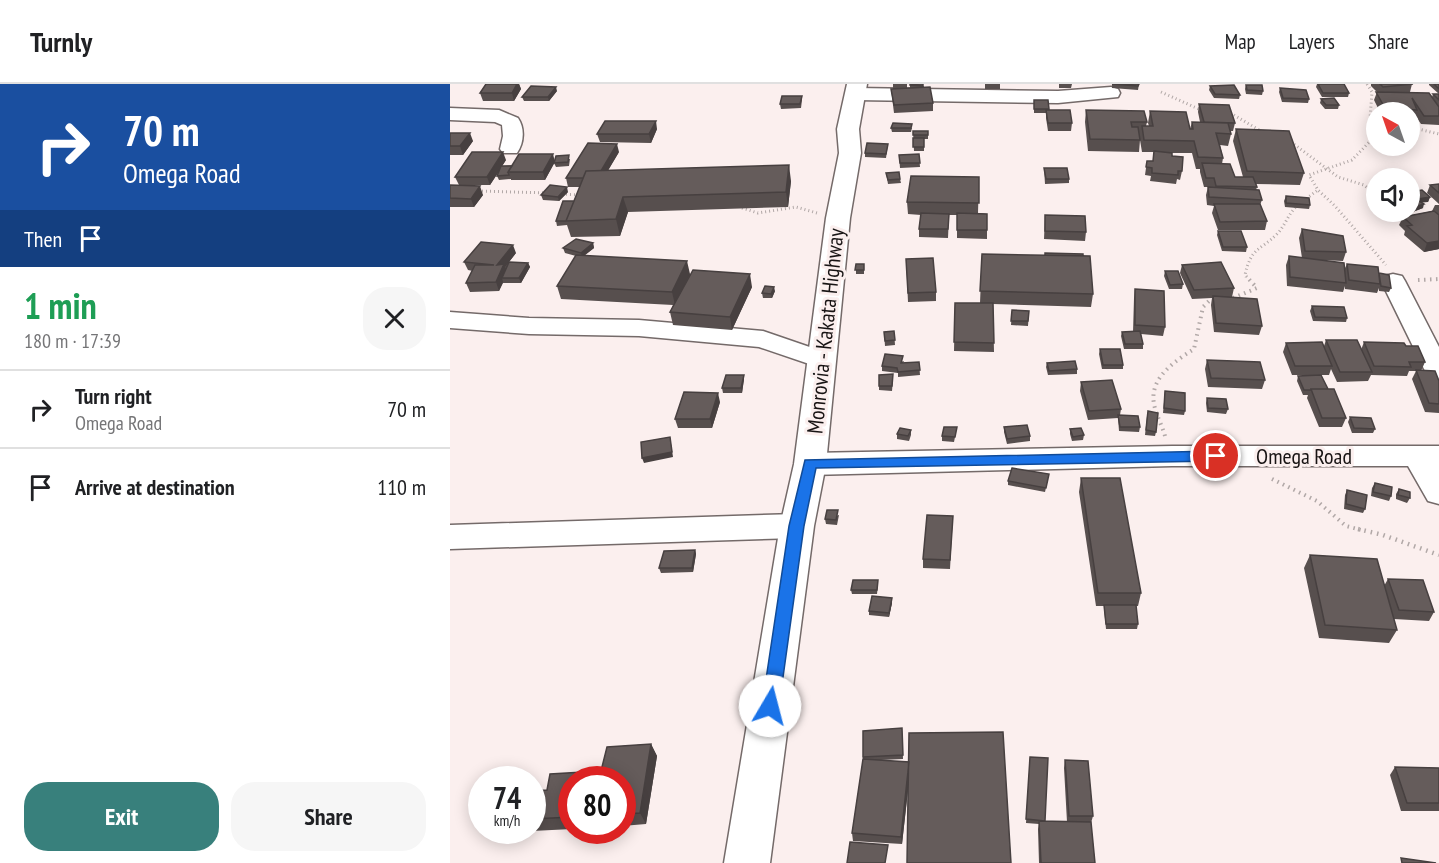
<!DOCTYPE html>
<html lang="en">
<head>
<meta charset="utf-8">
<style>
  :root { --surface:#fff; --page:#f6f6f6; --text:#202124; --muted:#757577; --line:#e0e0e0; --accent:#38807c }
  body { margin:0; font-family:"PT Sans Narrow",sans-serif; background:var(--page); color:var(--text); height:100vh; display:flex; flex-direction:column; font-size:22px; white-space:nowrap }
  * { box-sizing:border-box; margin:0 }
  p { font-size:20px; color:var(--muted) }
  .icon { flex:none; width:33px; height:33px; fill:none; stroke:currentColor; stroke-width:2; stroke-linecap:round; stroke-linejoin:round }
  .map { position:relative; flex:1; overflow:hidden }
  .panel { display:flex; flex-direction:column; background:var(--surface); width:450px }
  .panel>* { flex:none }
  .top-card { background:#1a4fa0; color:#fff; overflow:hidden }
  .needle { width:39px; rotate:320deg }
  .controls { position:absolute; left:916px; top:18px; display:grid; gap:12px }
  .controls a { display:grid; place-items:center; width:54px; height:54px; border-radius:50%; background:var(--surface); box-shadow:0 3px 15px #0003; font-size:30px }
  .speed { position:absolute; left:18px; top:682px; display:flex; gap:12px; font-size:30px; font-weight:700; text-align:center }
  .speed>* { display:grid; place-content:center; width:78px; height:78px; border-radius:50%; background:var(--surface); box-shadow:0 3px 15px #0003; line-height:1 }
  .speed small { font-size:15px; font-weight:400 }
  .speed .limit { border:9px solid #d22; background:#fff; color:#111 }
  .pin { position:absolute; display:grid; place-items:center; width:51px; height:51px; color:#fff; margin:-26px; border:3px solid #fff; border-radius:50%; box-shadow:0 2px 6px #0007 }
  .me { position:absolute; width:66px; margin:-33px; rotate:8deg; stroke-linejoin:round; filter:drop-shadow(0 0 4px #0008) }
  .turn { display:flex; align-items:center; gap:21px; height:126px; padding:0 24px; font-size:27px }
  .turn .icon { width:78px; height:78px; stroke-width:2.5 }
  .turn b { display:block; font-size:42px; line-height:51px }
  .then { display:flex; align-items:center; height:57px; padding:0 24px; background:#0003; gap:12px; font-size:22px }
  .round { display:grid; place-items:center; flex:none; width:63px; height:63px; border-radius:24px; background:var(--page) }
  .headline { display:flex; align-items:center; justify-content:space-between; height:102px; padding:0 24px }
  h1 { font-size:36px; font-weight:700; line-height:45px; color:#1e9e55 }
  .primary-button { display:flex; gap:12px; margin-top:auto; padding:12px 24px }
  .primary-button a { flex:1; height:69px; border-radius:24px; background:var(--accent); color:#fff; font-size:24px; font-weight:700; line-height:69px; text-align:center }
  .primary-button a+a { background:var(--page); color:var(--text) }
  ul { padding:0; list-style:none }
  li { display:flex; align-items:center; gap:18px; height:78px; padding:0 24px; border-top:2px solid var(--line) }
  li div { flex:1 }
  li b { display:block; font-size:22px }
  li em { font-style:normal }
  header { display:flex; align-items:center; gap:36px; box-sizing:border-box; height:84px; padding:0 30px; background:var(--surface); border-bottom:2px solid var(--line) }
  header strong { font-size:28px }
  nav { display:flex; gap:33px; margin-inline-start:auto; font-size:21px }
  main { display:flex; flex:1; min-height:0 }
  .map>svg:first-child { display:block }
</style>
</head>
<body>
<header>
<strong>Turnly</strong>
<nav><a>Map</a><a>Layers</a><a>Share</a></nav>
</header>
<main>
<section class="panel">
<div class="top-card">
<div class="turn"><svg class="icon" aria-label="right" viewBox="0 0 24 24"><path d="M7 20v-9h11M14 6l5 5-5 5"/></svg><div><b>70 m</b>Omega Road</div></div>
<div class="then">Then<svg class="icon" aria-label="arrive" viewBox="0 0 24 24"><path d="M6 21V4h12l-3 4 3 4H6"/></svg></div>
</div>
<div class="headline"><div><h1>1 min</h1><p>180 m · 17:39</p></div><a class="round"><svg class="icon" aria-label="close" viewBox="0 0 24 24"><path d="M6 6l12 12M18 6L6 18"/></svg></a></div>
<ul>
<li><svg class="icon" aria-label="right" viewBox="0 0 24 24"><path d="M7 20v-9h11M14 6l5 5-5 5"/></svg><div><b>Turn right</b><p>Omega Road</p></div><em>70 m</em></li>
<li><svg class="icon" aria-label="arrive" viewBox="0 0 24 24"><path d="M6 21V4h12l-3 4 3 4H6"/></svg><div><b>Arrive at destination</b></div><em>110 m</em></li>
</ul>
<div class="primary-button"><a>Exit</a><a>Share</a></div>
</section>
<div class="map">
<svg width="989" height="779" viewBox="0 0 989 779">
  <rect width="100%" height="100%" fill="#fbefee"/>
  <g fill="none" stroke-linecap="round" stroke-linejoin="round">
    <defs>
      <path id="street" d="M661 3 668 5 670 9 668 13 608 19 406 16 399 14 397 10 399 6 406 4 608 7Z
        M0 24 49 26 68 34C75 44 74 59 67 69H53L50 65 53 52 52 41 45 38 0 36Z
        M943 190 952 192 955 197 989 263V298L979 295 976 289 931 197 934 192Z
        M0 228 79 234 189 236 313 247 380 270 384 276 380 282 371 284 309 263 189 252 79 250 0 244Z
        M722 362H989V420L978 417 958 382H722L360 391 349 387 345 380 349 373 360 369Z
        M347 430 358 434 363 442 358 450 347 454 0 465V441Z"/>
      <path id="highway" d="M397 0H417L409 45 411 69 400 134 376 380 364 442 320 779H274L330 442 344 380 376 134 389 69 387 45Z"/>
    </defs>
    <!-- street casing -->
    <use href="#street" stroke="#746a69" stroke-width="3"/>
    <!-- highway casing -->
    <use href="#highway" stroke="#746a69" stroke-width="3"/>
    <!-- path-far2 -->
    <path stroke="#b1a8a7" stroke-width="3" stroke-dasharray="1 3" stroke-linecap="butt" d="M917 0 922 8 920 34 927 39
      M711 8 751 26
      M777 27 811 47
      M960 43 989 50
      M927 50 902 76 859 91 868 106 885 122 936 181
      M841 58 888 93 914 101 927 112
      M28 107 99 109
      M112 110 131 111
      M853 117 868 106
      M292 124 308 129 346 123 367 129
      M948 128 954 132H960
      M797 193 795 191C801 163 810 167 827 150 835 142 838 130 847 122"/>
    <!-- path-far1 -->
    <path stroke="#b1a8a7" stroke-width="4" stroke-dasharray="1.5 4.5" stroke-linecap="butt" d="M968 196 989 195
      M783 214 807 204 796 192
      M715 352C712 341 706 331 704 320 699 294 725 277 744 265L753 223 762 214H766
      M822 395 867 417 896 442 915 447"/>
    <!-- path -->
    <path stroke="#b1a8a7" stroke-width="4.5" stroke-dasharray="1.5 5" stroke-linecap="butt" d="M908 445 933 451 989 471"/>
    <!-- street -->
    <use href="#street" fill="#fff" fill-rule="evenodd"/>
    <!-- highway -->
    <use href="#highway" fill="#fff" fill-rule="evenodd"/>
  </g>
  <!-- wall -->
  <path fill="#574f4e" d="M2 0H69L71 5 64 17H33L30 9 36 0Z
    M443 0H457V5L460 4V0H473V4L483 19V27L444 29 441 5H450H443Z
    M535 0H550V5H535Z
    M609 0H622L621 4H609Z
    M662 0H689L688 6 662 4Z
    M867 0H894L899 9 898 13H872L866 3Z
    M921 0H962L960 8 982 13 983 10H989L979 1V0H989V41L971 40 965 31 964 34 960 33V28H930L924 16 927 8 921 2Z
    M796 1 813 7 812 11 796 10 795 5Z
    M760 2 790 11 789 15 764 14 759 6Z
    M830 4 859 15 858 19 832 18 829 8Z
    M107 7 99 17H74L72 13Z
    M352 12V16L351 24 331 25 330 20Z
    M871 15 889 21 888 25H875L870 19Z
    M584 16 599 26 622 39 621 47H598L596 34V29H584Z
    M749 20 785 39 783 47H780L781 50 778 62 770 61 773 74 772 80 785 93H793L783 57 786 45 854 89 850 101 806 100 807 103 806 106 812 116 810 121 817 137 815 146H768L762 129 764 122 757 121 756 111 758 103H762H754L750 88V85H746L742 69H721L732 87 730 96 727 95 726 100 700 97 701 92 695 91 697 77H703L704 68H692L690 56 689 68 638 67 635 38 636 26 697 38 696 42H699L698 39 700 27 740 45 742 38H750L748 28Z
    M441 44H462L461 48H442Z
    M207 45 201 59 150 58 147 50Z
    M463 47H478V55H474V67H464Z
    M0 49 23 57 13 71H0Z
    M438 60 436 74 415 73V69Z
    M169 68 158 86 341 97 338 123 178 128 170 152 121 153 117 141 107 142 106 137 124 117 130 103H118L116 94Z
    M469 70 470 83 450 84 449 71Z
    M120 75 119 82 106 83 104 79 95 96H61V95L49 96 47 92 50 86 40 101H9L5 93 56 76 52 82Z
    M594 84 619 95V99L595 100Z
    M436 89 450 95 451 99 438 100Z
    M529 93 528 129 537 130V155L507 154V131H499L498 154 469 153V145L471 131 458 130 457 118Z
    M989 100V120L977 109 980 101Z
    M0 101 33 111 24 123H0Z
    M118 108 109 117 93 116 91 111Z
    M961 108 980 113 978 118H972L973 124 960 129 958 128H960V111Z
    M836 112 860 121 859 125 835 123 834 117Z
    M985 121H989V165L974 168 954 151 955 147 949 141 953 133 982 127Z
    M595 131 636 148 635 157 594 155Z
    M852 145 896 168 893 177 871 176 894 186 897 180 929 191 941 204 939 208 929 207V204L927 209 895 205V202L893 208 837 202 836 181 839 172 852 174 849 154Z
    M768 147 797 163 796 168 772 167 767 151Z
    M143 159 144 164 134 172 240 190 302 203 282 246 223 241 220 228 223 221 111 215 107 202 126 172 115 169 113 164Z
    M66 169 59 178 78 179 80 183 71 199H53L49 207 20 208 16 199 23 187 18 186 14 178Z
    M532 170 643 210 641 223 543 220 544 268 504 267 505 219H530Z
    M456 175 486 208V217L458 218Z
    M406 180H414V190H406Z
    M732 181 784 204 782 213 812 242 809 251 764 248 761 221 762 214 742 215 730 189Z
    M715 187 733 200 732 205H719L714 192Z
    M685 205 715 243 713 252 691 250 693 260V265H674L671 252 672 248H683L684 214Z
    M325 207 322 214H313L312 209Z
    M862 222 897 234 896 238 863 237 860 227Z
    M562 226 579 227 578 242 561 241Z
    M444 247 445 261 435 262 434 248Z
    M876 256 911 266 914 258 956 262 975 278 971 287 989 297V329L975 328 962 295 966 287H959L957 292 921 291 918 297 887 298 881 285 879 291H842L833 268 836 259 874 262Z
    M650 265 673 281V285H652L649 270Z
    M757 276 815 296 812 305 758 303 755 285Z
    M454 277 453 279 469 278 470 291 448 293V289L432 287V282Z
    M597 279 627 285V290L598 291 596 283Z
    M294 291V295L292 309H273L272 304Z
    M848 292 878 305 896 334 892 343H869L857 314 858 311H853L847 297Z
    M443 295 442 307 429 306V302Z
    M631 298 671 325 670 331 690 343 689 348 669 347 668 334 638 336 630 307Z
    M715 307 735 327 734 331 713 329Z
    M757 314 778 325 776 330 757 328 756 319Z
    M270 318 262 344H228L225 335Z
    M697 332 706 348 705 352 695 351Z
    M900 333 925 345 923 349H902L898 338Z
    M554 343 580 352V357L557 360 554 348Z
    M620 345 634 351 633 356 622 357 620 350Z
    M461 346V351L459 357 447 355V350Z
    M506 348 504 358 492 357V352Z
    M631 394 691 509 688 522H686L688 540 687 545H656L654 525V522H646L629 408Z
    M598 395 595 408 558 401V397Z
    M925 399 941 412 939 417 921 412 922 404Z
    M949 405 960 414 957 419 946 415V410Z
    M897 406 915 425 913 429 894 425 895 411Z
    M389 431 387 441 376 440 375 435Z
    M503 432 500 485 473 484V475Z
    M245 466 246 470 243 488 211 489 209 484Z
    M860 471 934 502 938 495 984 528 979 537 944 535 947 546 939 559 869 554 854 484Z
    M428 500 427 510H402L401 506Z
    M442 514V519L439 533 419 531V527Z
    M452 644 453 675 431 676 459 698 452 760 403 757 402 749 413 675V647Z
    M201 660 207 672 196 740 172 742V696H122V745L82 747V707L97 706 100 690 151 687 157 663Z
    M580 673 595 737 617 738 614 684 615 676 643 732 641 739 645 779H589L588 745 589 740 576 739Z
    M945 683 989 684V727H951L940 691Z"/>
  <!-- shaded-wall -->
  <path fill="#474040" d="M67 0H69L71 5 64 17 62 9Z
    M106 3 107 7 99 17 98 13Z
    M206 37 207 45 201 59 199 50Z
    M20 49 23 57 13 71 10 62Z
    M167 60 169 68 149 102 146 94Z
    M53 68 56 76 40 101 37 93Z
    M103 70 105 78 95 96 93 88Z
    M339 81 341 97 338 123 336 108Z
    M30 102 33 111 24 123 21 115Z
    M117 103 118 108 109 117 108 113Z
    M173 113 178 128 170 152 166 135Z
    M980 113 978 118 967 119 968 115Z
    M974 120 973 124 960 129 962 124Z
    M989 157V165L974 168 977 159Z
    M143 159 144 164 132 173 131 169Z
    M63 161 66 169 55 183 58 189 52 194 53 198 49 207 46 198 47 181Z
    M237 177 240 190 225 221 222 208Z
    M78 179 80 183 71 199 69 194Z
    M300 190 302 203 282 246 280 233Z
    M324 203 325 207 322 214 321 210Z
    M294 291V295L292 309 291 304Z
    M268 309 270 318 262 344 260 335Z
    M220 353 223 373 194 379 192 374Z
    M245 466 246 470 243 488 242 484Z
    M442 514V519L439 533V529Z
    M201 660 207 672 196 740 190 729Z
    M459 678 460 687 452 760 451 753Z"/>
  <!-- building -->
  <path fill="#655c5b" stroke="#474040" stroke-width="1.5" d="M36 0H67L62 9H30Z
    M460 0H473V2L460 1Z
    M662 0H689L688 2Z
    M868 0H894L899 9H873Z
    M930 0H963L933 3Z
    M984 0H989V5Z
    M784 1 790 11 765 10 760 2Z
    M796 1H812L813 7 797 6Z
    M81 2 106 3 98 13H72Z
    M480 3 483 19 444 21 441 5Z
    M830 4 856 6 859 15 833 14Z
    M926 8 979 9 989 23V32H974L962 14 967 26 935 24Z
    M983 10H989V16Z
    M332 12H352L350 20H330Z
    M884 14 889 21H876L871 15Z
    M584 16H598L599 25H584Z
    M749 20 779 21 785 39 754 38Z
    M596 26H620L622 39H598Z
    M636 26 694 27 697 38H681L682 43H688L690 56 640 55Z
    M700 27 736 28 740 45H743L742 38 778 39 781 50 766 49 773 74 748 73 744 57 694 56 692 42H703Z
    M155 37H206L199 50H147Z
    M443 39 462 40 461 44H441Z
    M786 45 839 47 854 89 797 87Z
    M463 47H478V51H463Z
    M0 49H20L10 62H0Z
    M463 54H474V63H463Z
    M138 59 167 60 151 87H136L133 94H116Z
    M417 59 438 60 436 70 415 69Z
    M704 67 722 69V72L733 73 732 87H728V91L702 89V84L696 83 697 77H703Z
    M22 68H53L37 93H5Z
    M69 70H103L93 88H58Z
    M469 70 470 79H450L449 71Z
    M119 71 118 78 104 79 106 72Z
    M752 79 780 80 785 93H803L807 103 766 102 764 94H756Z
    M339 81 336 108 173 113 166 135 116 137 136 87Z
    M51 82H62L58 88 59 91 47 92Z
    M594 84H617L619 95H596Z
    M449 88 450 95 438 96 436 89Z
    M461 92 529 93V119L457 118Z
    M989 100V109L980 101Z
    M0 101 30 102 21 115 0 114Z
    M100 101 117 103 108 113 91 111Z
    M758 103 809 106 812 116 759 113Z
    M972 106 980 113 968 115 961 108Z
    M960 111 974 120 962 124 960 123Z
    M836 112 859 114 860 121 836 119Z
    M113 117H124L116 137H106Z
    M764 120H810L817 137 770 138Z
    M984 127 989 131V157L977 159 957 142 962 141 953 133Z
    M471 129 499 130 498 145H469Z
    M507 129 537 130V146H507Z
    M595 131 635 132 636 148 595 147Z
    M852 145 893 152 896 168 855 167Z
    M768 147H791L797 163H773Z
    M126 155 143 159 131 169 113 164Z
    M31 158 63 161 47 181 54 180 46 198 16 199 25 181H44L14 178Z
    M595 169 633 170V172L595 171Z
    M532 170 640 172 643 210 530 207Z
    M126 171 237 177 222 208 107 202Z
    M839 172 894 179 896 199 840 193Z
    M483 174 486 208 458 209 456 175Z
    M59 178 78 179 69 194H52Z
    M771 178 784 204 744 206 732 181Z
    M406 180H414V186H405Z
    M897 180 928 183 930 200 899 196Z
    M243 186 300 190 280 233 220 228Z
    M715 187H728L733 200 720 201Z
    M929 189 939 191 941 204 931 202Z
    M315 202 324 203 321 210 312 209Z
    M685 205 714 207 715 243 685 241Z
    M763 212 807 215 812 242 766 239Z
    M505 219H543L544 259 504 258Z
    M862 222 894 223 897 234 865 233Z
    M562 226 579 227 578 237H561Z
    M444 247 445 256 435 257 434 248Z
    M690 247 693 260H675L672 248Z
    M876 256H907L922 288H890Z
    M872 258 882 282H845L836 259Z
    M914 258 954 259 956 262H968L975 278H959L961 283 924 282Z
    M650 265H670L673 281H653Z
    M435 270 453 272 451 279 469 278 470 286 448 288 447 284 432 282Z
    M757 276 810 278 815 296 761 294Z
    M625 277 627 285 599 287 597 279Z
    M966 286 985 287 989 297V320L979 319Z
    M443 290 442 302H429V291Z
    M276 291H294L291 304H272Z
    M871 291 878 305H861V306H854L848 292Z
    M662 296 671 325 639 327 631 298Z
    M861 305H884L896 334H872Z
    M715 307 735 309V327L714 324Z
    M234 308 268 309 260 335H225Z
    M757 314 776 315 778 325 758 324Z
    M698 327 708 329 706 348 696 346Z
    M668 331 688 332 690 343H670Z
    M900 333 921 334 925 345 904 344Z
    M577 341 580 352 557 355 554 343Z
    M494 343H507L505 353 492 352Z
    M450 344 461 346 458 352 447 350Z
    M631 344 634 351 623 353 620 345Z
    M220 353 222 368 192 374 191 358Z
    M562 384 599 390 596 404 558 397Z
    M631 394H670L691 509H648Z
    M925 399 942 403 941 412 923 408Z
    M949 405 960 408V414L948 411Z
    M897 406 917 411 915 425 896 420Z
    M377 426H388L386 436 375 435Z
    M477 431 503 432 500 476 473 475Z
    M245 466 242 484H209L214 467Z
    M860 471 927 475 947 546 875 541Z
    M938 495 973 496 984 528 949 526Z
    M403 496H428L427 506H401Z
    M422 512 442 514 439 529 419 527Z
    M654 521H686L688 540H656Z
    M452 644 453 671 413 673V647Z
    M553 648 561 779H457L459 649Z
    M201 660 190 729 172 730V696H122V733L82 735V707L97 706 100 690 151 687 157 663Z
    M580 673 598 674 595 737 576 735Z
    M413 675 459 678 451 753 402 749Z
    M615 676 638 677 643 732H619Z
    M945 683 989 684V719H957Z
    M589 737 641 738 645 779H591Z
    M400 758 438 761 435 779H397Z
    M951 774 986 779H952Z"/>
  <!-- route -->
  <path fill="#1a73e8" stroke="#114b97" stroke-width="1.5" d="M766 367 772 372 766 377 366 384 354 442 329 622 326 627 320 629 314 627 312 622 339 442 355 376Z"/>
  <g text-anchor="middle" stroke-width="6" stroke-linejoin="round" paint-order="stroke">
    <!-- street labels -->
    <g font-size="22" fill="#181414" stroke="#fbefee">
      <text transform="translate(375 247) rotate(-84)" y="8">Monrovia - Kakata Highway</text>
      <text x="854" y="380">Omega Road</text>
    </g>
  </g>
</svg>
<div class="controls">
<a><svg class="needle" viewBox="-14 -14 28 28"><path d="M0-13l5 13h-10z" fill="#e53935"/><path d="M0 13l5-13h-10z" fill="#757577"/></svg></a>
<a><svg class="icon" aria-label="sound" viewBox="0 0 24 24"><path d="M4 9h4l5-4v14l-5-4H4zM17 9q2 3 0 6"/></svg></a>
</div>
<div class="speed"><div>74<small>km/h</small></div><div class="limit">80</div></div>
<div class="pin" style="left:766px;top:372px;background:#d93025"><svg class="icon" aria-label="arrive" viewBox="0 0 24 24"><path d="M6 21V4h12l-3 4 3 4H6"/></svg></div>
<svg class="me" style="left:320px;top:622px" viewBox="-20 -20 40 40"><circle r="19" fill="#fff"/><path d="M0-13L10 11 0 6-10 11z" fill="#1a73e8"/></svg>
</div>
</main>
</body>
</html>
